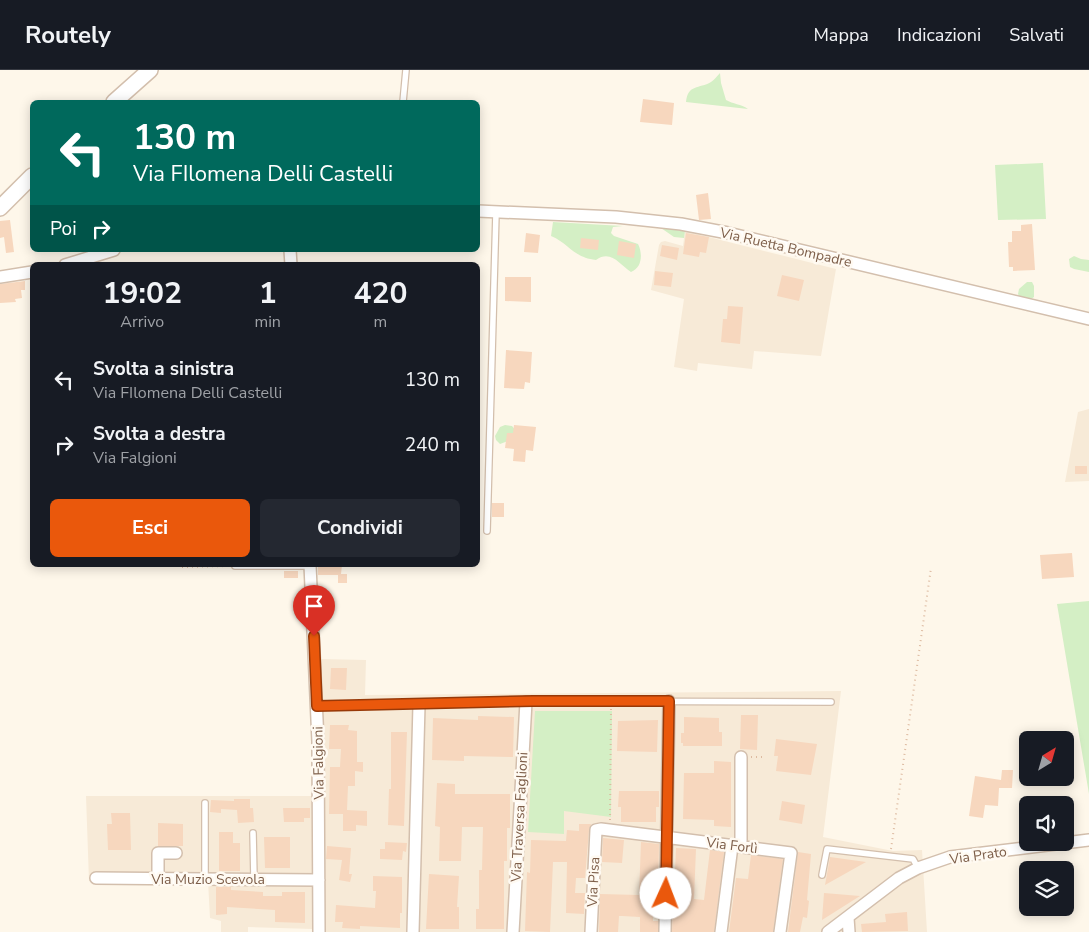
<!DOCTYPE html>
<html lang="it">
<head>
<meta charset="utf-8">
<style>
  :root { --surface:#171b24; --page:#242831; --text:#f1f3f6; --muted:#9ea1a6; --line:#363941; --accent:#ea580c }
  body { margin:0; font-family:"Nunito Sans",sans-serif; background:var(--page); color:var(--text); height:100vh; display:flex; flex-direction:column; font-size:19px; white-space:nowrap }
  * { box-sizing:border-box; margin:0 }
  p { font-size:16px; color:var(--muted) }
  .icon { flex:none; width:28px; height:28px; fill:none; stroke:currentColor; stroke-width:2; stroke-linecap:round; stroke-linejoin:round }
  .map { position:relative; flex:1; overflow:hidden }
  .sheet { position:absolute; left:30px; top:192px; width:450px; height:305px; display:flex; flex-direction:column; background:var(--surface); border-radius:8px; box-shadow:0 2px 12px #0003 }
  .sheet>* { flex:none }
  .top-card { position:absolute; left:30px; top:30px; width:450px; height:152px; border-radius:8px; box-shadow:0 2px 12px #0003; background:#00695c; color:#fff; overflow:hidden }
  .needle { width:32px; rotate:37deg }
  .fabs { position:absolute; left:1019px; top:661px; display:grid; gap:10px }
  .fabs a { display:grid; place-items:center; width:55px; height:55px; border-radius:8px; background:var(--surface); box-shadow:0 2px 12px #0003; font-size:25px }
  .pin { position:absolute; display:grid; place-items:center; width:42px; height:42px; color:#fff; margin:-51px -21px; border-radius:50% 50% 50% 0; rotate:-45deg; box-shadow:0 0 5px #0007 }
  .pin .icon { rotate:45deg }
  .me { position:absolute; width:55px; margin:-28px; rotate:2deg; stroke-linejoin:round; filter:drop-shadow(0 0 4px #0008) }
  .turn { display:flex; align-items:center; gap:18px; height:105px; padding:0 20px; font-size:22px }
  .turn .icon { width:65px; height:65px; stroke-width:2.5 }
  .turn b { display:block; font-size:35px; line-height:42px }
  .then { display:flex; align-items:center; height:48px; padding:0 20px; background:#0003; gap:10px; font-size:19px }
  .eta { display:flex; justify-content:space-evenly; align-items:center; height:85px; text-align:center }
  .eta b { font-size:30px; font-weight:700; line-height:35px }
  .primary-button { display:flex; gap:10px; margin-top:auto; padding:10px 20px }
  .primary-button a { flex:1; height:58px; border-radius:8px; background:var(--accent); color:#fff; font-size:20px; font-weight:700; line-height:58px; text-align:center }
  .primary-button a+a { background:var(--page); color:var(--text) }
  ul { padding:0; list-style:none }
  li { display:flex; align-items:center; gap:15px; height:65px; padding:0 20px }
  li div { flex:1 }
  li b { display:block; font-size:19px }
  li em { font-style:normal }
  header { display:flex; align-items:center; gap:30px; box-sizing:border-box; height:70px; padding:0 25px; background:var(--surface); border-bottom:1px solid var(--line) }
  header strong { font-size:24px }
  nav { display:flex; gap:28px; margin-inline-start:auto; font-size:18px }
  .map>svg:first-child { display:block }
</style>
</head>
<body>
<header>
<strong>Routely</strong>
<nav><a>Mappa</a><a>Indicazioni</a><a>Salvati</a></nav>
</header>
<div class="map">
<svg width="1089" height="862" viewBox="0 0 1089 862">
  <rect width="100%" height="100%" fill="#fef7ea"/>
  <!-- residential -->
  <path fill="#f7ead7" d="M685 161 836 199 821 286 754 281 752 299 698 293 697 301 674 297 684 229 651 220 659 175 661 172 665 171 683 176Z
    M1089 339V411L1065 412 1078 342Z
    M320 589 366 590 365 625 841 621 823 767 893 781 922 780 927 862H322Z
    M86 726H313V859L248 857V862H221V851L210 848 208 811H89Z"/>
  <!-- green -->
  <path fill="#d4efc5" d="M720 3 721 13 726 30C733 34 741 34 748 39L686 32C688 14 699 19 711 12 714 10 717 6 720 3Z
    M1043 93 1046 149 998 150 995 95Z
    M553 152 623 156 613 157 611 163 614 166 638 174C643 184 642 198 631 202 620 195 611 179 596 190 572 187 570 174 551 166Z
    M661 158 685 161 684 168 674 167Z
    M1074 186 1081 189 1089 190V202L1074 199 1070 197 1069 189Z
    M1027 212H1032L1034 216V227L1031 229 1021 230 1018 224 1019 219Z
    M505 355 512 356 517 362 508 371 500 374 496 370 495 366 500 357Z
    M1089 531V724L1057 534Z
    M535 641H612L611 747 564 741V764L528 762Z"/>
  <!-- building -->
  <path fill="#f7d7be" d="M643 29 674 33 672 55 640 52Z
    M708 123 711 149 699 150 696 125Z
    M10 150 14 182 6 183 4 167 0 168V151Z
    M1032 154 1035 200 1013 201V197H1009L1008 172H1012V161H1021V155Z
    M526 163 540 165 538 183 524 182Z
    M686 163 709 167 706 183 700 182 699 187 683 184Z
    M581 168 599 170 598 180 580 178Z
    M619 171 636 174 634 188 617 185Z
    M662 175 679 178 677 190 660 186Z
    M655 201 673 203 671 217 654 215Z
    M782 205 804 210 799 231 777 226Z
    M505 207H531V232L505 231Z
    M25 211V220H21L22 228 15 229 16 232 0 233V214Z
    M728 236 743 237 740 274 721 272 723 249H727Z
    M506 280 532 282 530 313 525 312 524 319 504 318Z
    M514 355 536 357 533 381 526 380 525 392 513 391 514 379 505 378 507 363H513Z
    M1075 396H1087V404H1075Z
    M492 433H504V447H492Z
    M1072 483 1074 507 1042 509 1040 485Z
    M318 495H342L341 504H347V513H338V505H318Z
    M284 501H298V508H284Z
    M331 598H347L346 620 330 619Z
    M741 645H758L757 680 740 679Z
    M478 646 514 647 513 687 464 686V691L432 690 433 648 478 650Z
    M684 647 719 648V662H722V676H683V673H681V663H684Z
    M658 650 657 682 617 681 618 651Z
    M330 655H349L348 660 357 661V692H363V702L355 701V716H348L347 740 367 741V756L356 755V761H343V744H329L330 697H340L341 679H329Z
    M391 662H407L404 756 388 755 389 719H391Z
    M776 669 817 674 811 705 776 701 778 686H774Z
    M714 691 731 692V757L714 756V750L683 749 684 703H714Z
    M1002 700H1013L1012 718H999L998 736 985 735 983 748 969 746 975 706 1001 710Z
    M437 713 455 714V724H510V758H507V791H504V859H476V839H479V800H482L483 757H462L461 791H439L440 757 435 756Z
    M619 721H659V737H656V752H621V737H618Z
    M234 729H250V738H253L254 752 238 753 237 740 221 739V743L210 742 211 730 234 731Z
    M782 731 805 735 802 754 779 750Z
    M283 738H310V748H304V752H284Z
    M1028 738V770L1021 771 1019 739Z
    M111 743H130L131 780H108L107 754H112Z
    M158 753 183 754V776H158Z
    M579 754H591L589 760 585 808H576L575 823H585L584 844 566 843 567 792H553L550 862 525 861 527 802 530 803 531 770 566 771 567 760 579 761Z
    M219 762H233V773H240V801H219Z
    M264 767H290V798H265Z
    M603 768 624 770 622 793 602 792Z
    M385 772 407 773 406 782 403 781 402 790 380 789V779H385Z
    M641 772 659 774 658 822H653V851H658V862H640V847L622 846H619L618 862H599L600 824 639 825Z
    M327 776 351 778 349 804H352L350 812 339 810 342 790 326 789Z
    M676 778 696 779 694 829 704 830 710 780 724 782 714 862H672L674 803H675Z
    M798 782 811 784 807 830 809 831 807 848 803 847 800 862H788Z
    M751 785 783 789 773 862H729L736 808 748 809Z
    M830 787 866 792 825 815Z
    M429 804 459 806 457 837H459V859H426Z
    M373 806 402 807V843H400V858L360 856V859L342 858 343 852H335L336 835 375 838 376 821H373Z
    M216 817H231V820L263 822V826H282V822H305V853L275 852V840L227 837V844L216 845Z
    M824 823 860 826 822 850Z
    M907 842 908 861 862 862 861 854 886 852 885 844Z"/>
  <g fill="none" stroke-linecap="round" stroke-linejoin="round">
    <defs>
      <path id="service" d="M403 32 406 0
        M487 461 496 143
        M235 496H310
        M317 637 533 631 831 632
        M205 733V809
        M253 763 254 809
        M822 805 827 779 913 789 918 798"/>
      <path id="minor" d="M478 141 616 147 681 154 728 163 1089 249
        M290 180 291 195
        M65 195 114 180
        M0 207 32 202
        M310 495 318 672 319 862
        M741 777V687
        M96 808 319 810
        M158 808V783H176
        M848 848 849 862
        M413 862 419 635
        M513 862 526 632
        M591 862 596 760 601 759 791 783 780 862
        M665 862 669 631
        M721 862 732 776
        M828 862 899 808 918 798 950 787 1089 770"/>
      <path id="tertiary" d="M114 32 150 0
        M0 138 32 106"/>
    </defs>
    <!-- service casing -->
    <use href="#service" stroke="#d3bfad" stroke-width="8"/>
    <!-- minor casing -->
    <use href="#minor" stroke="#d3bfad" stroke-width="14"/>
    <!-- tertiary casing -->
    <use href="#tertiary" stroke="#d3bfad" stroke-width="18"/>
    <!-- path -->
    <path stroke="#ddbaa0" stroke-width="2" stroke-dasharray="1 4" stroke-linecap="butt" d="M182 497 228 496
      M751 687H764
      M610 750 611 638
      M891 779 931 498"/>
    <!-- service -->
    <use href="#service" stroke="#fff" stroke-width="5.5"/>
    <!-- minor -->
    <use href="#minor" stroke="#fff" stroke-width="11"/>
    <!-- tertiary -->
    <use href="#tertiary" stroke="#fff" stroke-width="15"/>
  </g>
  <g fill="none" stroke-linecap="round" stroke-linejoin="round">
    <defs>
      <path id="route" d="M314 566 317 636 533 631H669L666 824"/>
    </defs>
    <!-- route casing -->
    <use href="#route" stroke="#983908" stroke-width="12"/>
    <!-- route -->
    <use href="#route" stroke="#ea580c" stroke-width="9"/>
  </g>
  <g text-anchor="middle" stroke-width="5" stroke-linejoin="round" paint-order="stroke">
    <!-- street labels -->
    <g font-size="14" fill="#7d5e49" stroke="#fffaf2">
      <text transform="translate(786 177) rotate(13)" y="5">Via Ruetta Bompadre</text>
      <text transform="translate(318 693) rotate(-91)" y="5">Via Falgioni</text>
      <text transform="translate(519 747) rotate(-87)" y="5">Via Traversa Faglioni</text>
      <text transform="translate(732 775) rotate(7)" y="5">Via Forlì</text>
      <text transform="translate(978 785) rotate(-8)" y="5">Via Prato</text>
      <text x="208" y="814">Via Muzio Scevola</text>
      <text transform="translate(593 812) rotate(-87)" y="5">Via Pisa</text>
    </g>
  </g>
</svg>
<div class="fabs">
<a><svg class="needle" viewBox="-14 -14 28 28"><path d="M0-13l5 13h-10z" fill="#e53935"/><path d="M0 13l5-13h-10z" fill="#9ea1a6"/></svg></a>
<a><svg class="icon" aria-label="sound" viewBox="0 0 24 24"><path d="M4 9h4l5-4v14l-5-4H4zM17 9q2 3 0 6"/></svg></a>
<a><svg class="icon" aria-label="layers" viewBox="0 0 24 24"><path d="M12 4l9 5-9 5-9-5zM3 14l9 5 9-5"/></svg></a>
</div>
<div class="pin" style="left:314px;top:566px;background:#d93025"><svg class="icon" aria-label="arrive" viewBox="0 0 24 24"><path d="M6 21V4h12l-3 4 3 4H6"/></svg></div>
<svg class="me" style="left:666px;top:824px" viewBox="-20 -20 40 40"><circle r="19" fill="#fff"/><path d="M0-13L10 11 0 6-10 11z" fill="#ea580c"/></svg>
<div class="top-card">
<div class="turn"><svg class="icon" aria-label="left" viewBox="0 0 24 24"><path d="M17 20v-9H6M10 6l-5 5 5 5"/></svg><div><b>130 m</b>Via FIlomena Delli Castelli</div></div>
<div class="then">Poi<svg class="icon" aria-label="right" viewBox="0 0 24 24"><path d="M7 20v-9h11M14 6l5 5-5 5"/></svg></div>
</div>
<section class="sheet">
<div class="eta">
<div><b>19:02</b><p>Arrivo</p></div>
<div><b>1</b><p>min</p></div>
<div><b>420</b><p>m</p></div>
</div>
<ul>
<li><svg class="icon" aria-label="left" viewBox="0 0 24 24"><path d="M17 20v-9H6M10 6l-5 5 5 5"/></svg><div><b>Svolta a sinistra</b><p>Via FIlomena Delli Castelli</p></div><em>130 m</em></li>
<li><svg class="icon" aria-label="right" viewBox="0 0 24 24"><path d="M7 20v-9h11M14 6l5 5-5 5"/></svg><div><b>Svolta a destra</b><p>Via Falgioni</p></div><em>240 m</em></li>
</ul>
<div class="primary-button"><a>Esci</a><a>Condividi</a></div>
</section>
</div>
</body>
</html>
